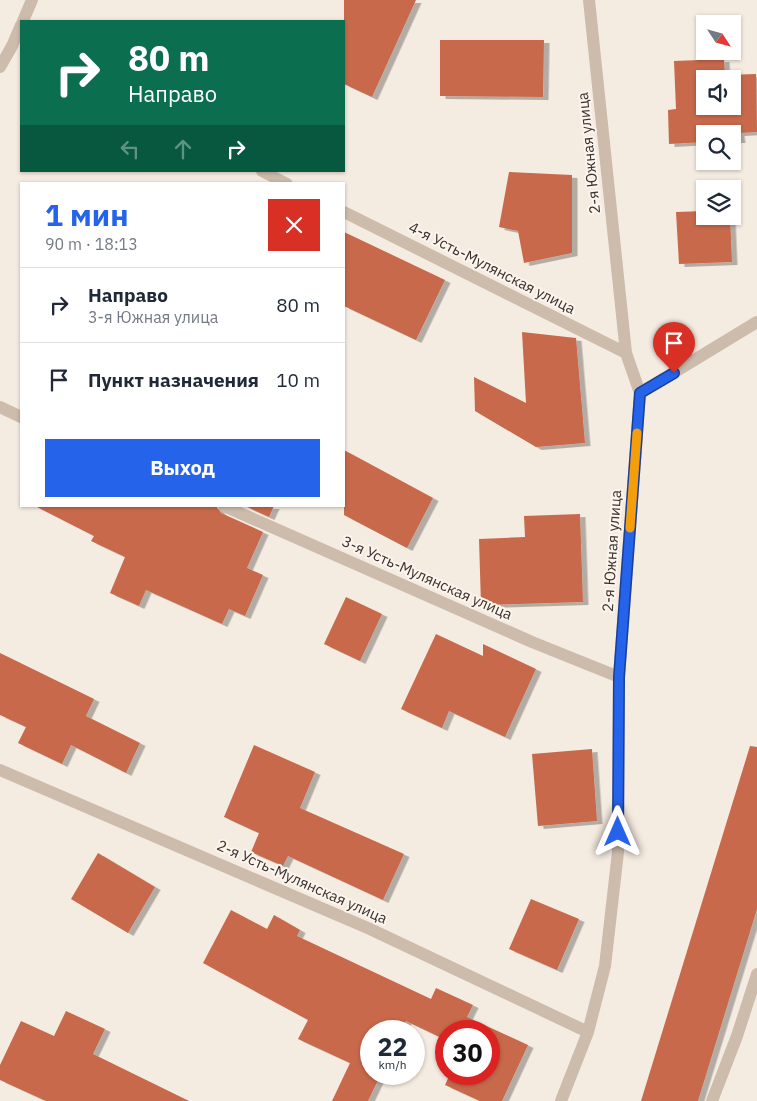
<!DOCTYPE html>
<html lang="ru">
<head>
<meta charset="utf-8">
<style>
  :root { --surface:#fff; --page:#f6f6f7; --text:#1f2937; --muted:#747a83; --line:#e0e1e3; --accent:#2563eb }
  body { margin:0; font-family:"IBM Plex Sans",sans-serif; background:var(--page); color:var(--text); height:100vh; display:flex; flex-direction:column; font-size:19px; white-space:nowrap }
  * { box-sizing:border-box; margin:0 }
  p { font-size:16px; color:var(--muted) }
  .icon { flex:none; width:28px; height:28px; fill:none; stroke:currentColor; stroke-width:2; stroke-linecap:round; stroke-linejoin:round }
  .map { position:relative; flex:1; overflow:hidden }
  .details { position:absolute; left:20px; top:182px; width:325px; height:325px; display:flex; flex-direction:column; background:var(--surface); border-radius:0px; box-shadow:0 1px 4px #0004 }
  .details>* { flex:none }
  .hud { position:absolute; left:20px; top:20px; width:325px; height:152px; border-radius:0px; box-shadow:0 1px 4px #0004; background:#0b6e4f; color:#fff; overflow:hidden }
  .needle { width:32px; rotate:126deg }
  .controls { position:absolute; left:696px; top:15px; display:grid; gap:10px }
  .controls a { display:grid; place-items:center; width:45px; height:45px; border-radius:0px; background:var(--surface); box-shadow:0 1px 4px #0004; font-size:25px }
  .speed { position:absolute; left:360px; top:1020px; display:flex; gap:10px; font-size:25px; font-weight:700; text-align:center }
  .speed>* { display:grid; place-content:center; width:65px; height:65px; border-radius:50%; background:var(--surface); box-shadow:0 1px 4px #0004; line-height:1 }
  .speed small { font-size:12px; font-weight:400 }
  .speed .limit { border:8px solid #d22; background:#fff; color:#111 }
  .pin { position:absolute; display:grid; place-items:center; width:42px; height:42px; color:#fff; margin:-51px -21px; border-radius:50% 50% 50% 0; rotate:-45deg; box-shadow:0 0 5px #0007 }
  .pin .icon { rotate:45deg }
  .me { position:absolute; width:55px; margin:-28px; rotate:0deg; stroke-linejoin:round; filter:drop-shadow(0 0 4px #0008) }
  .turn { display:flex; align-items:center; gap:18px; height:105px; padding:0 25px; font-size:22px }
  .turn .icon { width:65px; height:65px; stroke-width:2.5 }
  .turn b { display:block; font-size:35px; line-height:42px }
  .lanes { display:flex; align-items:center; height:48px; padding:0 25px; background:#0003; justify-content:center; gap:25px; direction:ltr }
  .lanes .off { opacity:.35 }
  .round { display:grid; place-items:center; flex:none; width:52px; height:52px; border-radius:0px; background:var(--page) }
  .head { display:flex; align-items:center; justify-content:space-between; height:85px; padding:0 25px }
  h1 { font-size:30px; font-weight:700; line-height:38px; color:var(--accent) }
  .button { display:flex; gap:10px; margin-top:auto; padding:10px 25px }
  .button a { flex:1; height:58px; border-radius:0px; background:var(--accent); color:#fff; font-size:20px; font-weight:700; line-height:58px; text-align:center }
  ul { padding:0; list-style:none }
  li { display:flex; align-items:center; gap:15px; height:75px; padding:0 25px; border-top:1px solid var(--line) }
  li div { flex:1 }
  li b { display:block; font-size:19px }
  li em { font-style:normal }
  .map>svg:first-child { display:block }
</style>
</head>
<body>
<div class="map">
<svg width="757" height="1101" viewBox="0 0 757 1101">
  <defs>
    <filter id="shadow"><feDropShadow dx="5.5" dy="3" stdDeviation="0" flood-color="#0004"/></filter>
  </defs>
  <rect width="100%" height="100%" fill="#f4ebe1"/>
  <!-- building -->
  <path fill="#c8694b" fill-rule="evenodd" filter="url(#shadow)" d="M344 0H416L372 97 344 84Z
    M440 40H544L543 97 440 96Z
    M724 59 725 75 756 74 757 132 739 133 740 140H732V134H705V142L669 144 668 110 676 109 674 61ZM705 79H732V106H705Z
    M509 172 572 175V253L524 263 518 231 499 227Z
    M705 211V216H730L732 262 679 264 676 212Z
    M344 232 445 280 416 340 344 306Z
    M522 332 576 338 585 443 536 447 475 411 474 377 526 403Z
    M344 450 433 498 407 548 344 515Z
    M35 506H216L221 513 263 532 247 568 263 575 245 616 229 609 222 624 146 590 139 606 110 593 125 557 91 541 94 536Z
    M245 506H274L269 517Z
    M580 514 583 602 481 605 479 539 525 537 524 516Z
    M346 597 382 614 360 661 324 644Z
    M436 634 483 656V644L536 669 505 737 449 711 442 728 401 709Z
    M0 653 94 699 86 716 140 743 126 773 71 745 62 764 18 743 26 727 0 715Z
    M254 745 315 772 300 808 404 854 383 900 288 856 283 866 251 852 259 833 224 817Z
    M750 746 757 747V909L698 1101H641Z
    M592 749 597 821 538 826 532 754Z
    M98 853 155 887 128 933 71 899Z
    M531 899 579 919 557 970 509 949Z
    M231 910 267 929 274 915 300 930 297 936 431 999 436 988 473 1005 467 1017 528 1045 502 1101H480L445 1085 450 1074H489V1031H446V1040L406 1021 401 1031H371V1074H381L368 1101H332L350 1063 298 1039 308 1020 203 963Z
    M66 1011 105 1029 93 1054 189 1101H46L0 1080V1065L21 1021 54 1036Z"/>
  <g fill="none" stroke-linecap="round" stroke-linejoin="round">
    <!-- service -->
    <path stroke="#cdbbac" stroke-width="12" d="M712 1101 737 1036 757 974"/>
    <!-- minor -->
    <path stroke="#cdbbac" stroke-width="12" d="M23 21 32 0
      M0 67 12 46 21 25
      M262 171 287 184
      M344 212 626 353
      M640 393 757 322
      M0 407 21 417
      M224 506 532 642 619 677
      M0 770 370 929 588 1032
      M561 1101 588 1032 605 966 618 852 619 677 640 393 626 353 589 0"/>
  </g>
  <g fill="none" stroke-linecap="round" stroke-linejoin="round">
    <defs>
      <path id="route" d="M618 832 619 677 640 393 674 373"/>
    </defs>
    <!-- route casing -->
    <use href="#route" stroke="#184099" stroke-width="12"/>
    <!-- route -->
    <use href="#route" stroke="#2563eb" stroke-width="9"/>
    <!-- slow -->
    <path stroke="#f59e0b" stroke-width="9" d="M630 528 637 433"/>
  </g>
  <g text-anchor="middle" stroke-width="4" stroke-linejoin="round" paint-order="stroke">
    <!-- street labels -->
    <g font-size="15" fill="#3b302b" stroke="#fbf5ee">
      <text transform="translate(589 153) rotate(-96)" y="5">2-я Южная улица</text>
      <text transform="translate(492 268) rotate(27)" y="5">4-я Усть-Мулянская улица</text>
      <text transform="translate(612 551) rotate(-86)" y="5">2-я Южная улица</text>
      <text transform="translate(427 578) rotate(24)" y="5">3-я Усть-Мулянская улица</text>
      <text transform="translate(302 882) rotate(24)" y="5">2-я Усть-Мулянская улица</text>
    </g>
  </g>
</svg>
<div class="controls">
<a><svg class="needle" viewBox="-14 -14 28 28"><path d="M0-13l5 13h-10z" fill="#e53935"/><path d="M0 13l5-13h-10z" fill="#747a83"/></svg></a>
<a><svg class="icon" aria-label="sound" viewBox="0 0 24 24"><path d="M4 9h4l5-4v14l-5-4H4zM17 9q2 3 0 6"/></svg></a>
<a><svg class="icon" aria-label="search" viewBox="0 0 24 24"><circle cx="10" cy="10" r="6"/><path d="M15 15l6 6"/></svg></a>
<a><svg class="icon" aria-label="layers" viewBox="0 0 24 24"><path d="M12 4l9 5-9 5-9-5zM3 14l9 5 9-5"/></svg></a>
</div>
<div class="speed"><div>22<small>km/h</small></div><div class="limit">30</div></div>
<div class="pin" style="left:674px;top:373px;background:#d93025"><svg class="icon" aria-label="arrive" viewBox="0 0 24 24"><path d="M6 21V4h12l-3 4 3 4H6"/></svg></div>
<svg class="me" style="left:618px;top:832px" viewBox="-20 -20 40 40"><path d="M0-17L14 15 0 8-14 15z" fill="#2563eb" stroke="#fff" stroke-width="4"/></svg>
<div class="hud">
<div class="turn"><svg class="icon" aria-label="right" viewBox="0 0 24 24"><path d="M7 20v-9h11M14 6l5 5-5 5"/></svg><div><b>80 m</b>Направо</div></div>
<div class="lanes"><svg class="icon off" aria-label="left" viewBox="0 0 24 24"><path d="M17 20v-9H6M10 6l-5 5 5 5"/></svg><svg class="icon off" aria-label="ahead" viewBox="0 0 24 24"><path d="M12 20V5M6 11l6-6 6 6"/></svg><svg class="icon" aria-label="right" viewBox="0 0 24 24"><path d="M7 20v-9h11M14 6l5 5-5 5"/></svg></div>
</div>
<section class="details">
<div class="head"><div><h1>1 мин</h1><p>90 m · 18:13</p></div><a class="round" style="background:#d93025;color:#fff"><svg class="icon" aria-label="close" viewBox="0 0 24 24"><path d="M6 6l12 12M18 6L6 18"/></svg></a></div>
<ul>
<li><svg class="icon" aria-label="right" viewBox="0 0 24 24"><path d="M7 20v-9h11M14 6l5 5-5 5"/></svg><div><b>Направо</b><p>3-я Южная улица</p></div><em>80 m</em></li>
<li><svg class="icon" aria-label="arrive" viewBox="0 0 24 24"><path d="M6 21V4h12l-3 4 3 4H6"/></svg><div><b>Пункт назначения</b></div><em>10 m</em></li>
</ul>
<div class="button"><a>Выход</a></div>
</section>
</div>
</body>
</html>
